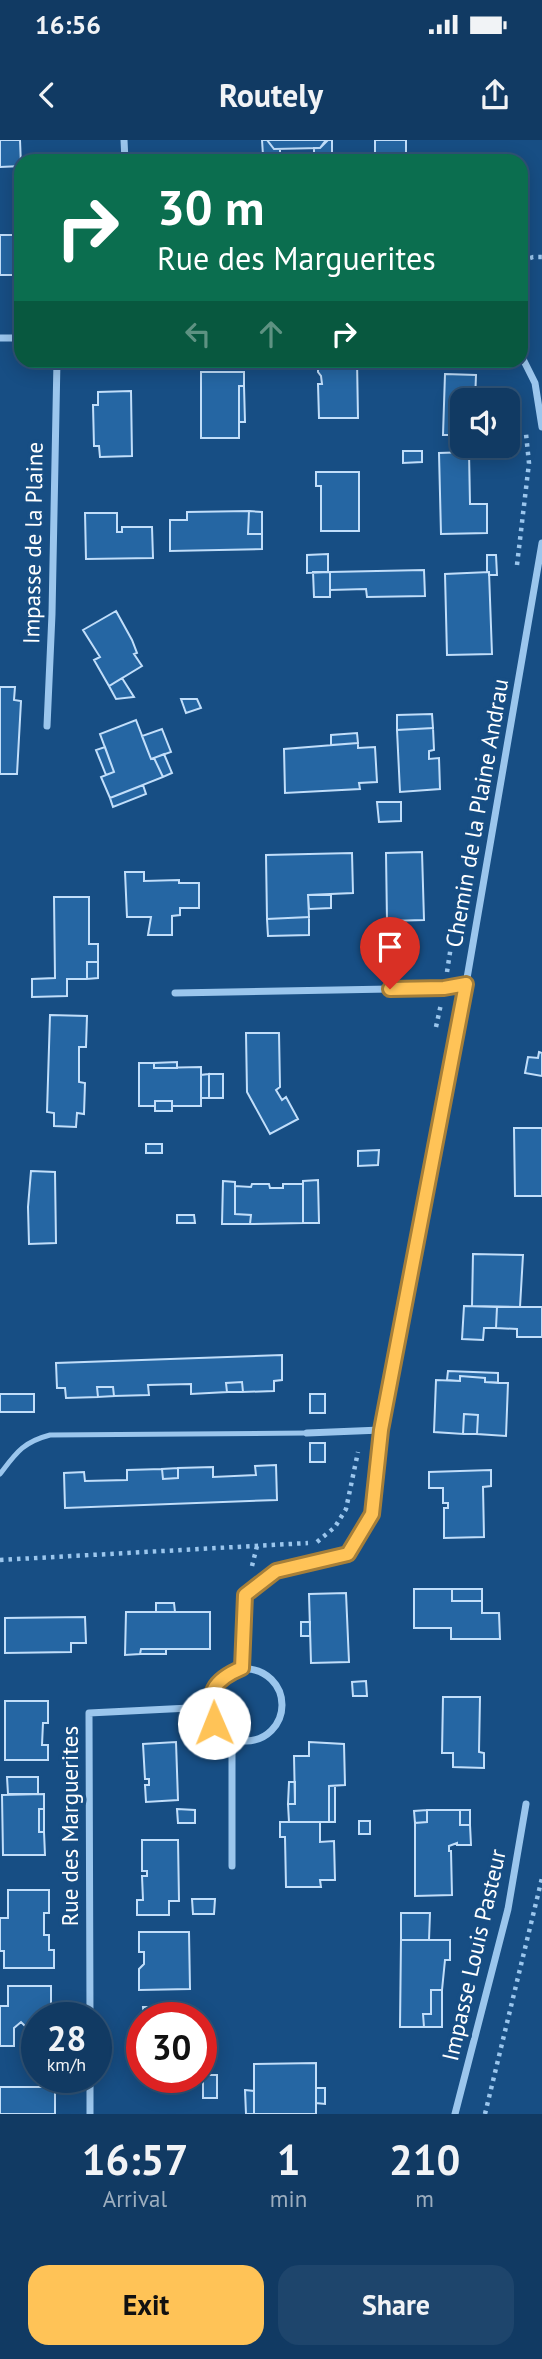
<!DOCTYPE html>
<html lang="en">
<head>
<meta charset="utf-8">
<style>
  :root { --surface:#113a63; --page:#1e456c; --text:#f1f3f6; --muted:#9cadbe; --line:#305478; --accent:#ffc357 }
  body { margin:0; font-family:"PT Sans",sans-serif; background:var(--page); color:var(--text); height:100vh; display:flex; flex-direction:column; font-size:26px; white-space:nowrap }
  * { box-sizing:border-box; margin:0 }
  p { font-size:23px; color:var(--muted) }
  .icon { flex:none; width:38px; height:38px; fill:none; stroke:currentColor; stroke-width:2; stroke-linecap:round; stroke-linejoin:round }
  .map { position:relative; height:1974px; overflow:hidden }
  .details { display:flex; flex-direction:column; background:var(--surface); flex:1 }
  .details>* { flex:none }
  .top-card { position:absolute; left:14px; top:14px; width:514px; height:214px; border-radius:21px; box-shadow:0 4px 18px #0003,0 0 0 2px var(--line); background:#0b6e4f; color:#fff; overflow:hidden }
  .controls { position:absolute; left:450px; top:248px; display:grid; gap:14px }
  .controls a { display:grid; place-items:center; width:70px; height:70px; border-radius:14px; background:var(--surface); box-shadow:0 4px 18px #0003,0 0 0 2px var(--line); font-size:35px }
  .speed { position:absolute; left:21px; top:1862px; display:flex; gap:14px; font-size:35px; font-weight:700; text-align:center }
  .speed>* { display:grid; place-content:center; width:91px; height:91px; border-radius:50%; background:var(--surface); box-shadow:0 4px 18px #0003,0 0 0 2px var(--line); line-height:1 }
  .speed small { font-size:18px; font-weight:400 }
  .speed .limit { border:10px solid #d22; background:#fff; color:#111 }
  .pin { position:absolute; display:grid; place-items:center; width:60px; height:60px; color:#fff; margin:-72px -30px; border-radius:50% 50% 50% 0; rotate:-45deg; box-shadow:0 0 7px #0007 }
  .pin .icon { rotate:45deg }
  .me { position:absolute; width:77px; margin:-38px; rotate:359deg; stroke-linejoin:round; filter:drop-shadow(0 0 5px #0008) }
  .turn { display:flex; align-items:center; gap:24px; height:147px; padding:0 28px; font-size:32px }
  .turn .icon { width:91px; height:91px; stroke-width:2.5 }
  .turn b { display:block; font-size:49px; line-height:60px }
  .lanes { display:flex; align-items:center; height:66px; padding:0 28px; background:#0003; justify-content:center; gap:35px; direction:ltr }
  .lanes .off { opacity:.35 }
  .eta { display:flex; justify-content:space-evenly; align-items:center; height:119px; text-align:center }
  .eta b { font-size:42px; font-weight:600; line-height:49px }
  .cta { display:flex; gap:14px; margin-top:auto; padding:14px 28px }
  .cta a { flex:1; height:80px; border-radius:21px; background:var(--accent); color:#111; font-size:28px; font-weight:600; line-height:80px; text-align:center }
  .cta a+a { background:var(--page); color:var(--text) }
  .status { display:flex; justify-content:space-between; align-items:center; height:49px; padding:0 35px; background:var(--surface); direction:ltr }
  .status svg { height:19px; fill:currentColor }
  header { display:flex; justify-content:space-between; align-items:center; height:91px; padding:0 28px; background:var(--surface); font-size:32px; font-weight:600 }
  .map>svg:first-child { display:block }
</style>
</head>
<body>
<div class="status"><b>16:56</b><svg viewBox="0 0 49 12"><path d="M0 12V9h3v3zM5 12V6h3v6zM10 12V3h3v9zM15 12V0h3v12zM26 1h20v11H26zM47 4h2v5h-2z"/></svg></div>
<header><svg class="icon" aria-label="back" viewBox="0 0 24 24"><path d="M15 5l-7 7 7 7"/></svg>Routely<svg class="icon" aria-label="share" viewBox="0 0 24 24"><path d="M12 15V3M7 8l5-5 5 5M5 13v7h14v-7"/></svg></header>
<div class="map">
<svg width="542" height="1974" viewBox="0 0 542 1974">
  <rect width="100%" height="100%" fill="#174e84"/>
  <!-- building -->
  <path fill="#2566a3" stroke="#c1defa" stroke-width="2" d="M0 0H20L21 26 0 27Z
    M262 0H267L274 9H280V14L263 15Z
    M267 0H326L327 1 320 8 274 9Z
    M326 0H332V13H314V8H320Z
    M375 0H406V21H375Z
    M113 13V21H85V14Z
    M0 95H17V135H0Z
    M318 220H357L358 278H319L318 244H322L321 236 318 232Z
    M201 232H244V246H239V298H201Z
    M445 234 476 235 475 261H462V295H443Z
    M239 246H244L245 282H239Z
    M131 251 132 316 100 317 99 306H94L93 265H98V252Z
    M403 311H422V322L403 323Z
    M469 312 470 364H487V393L441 394 439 313Z
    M316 332H359V391H321V346H316Z
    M249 371 248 394H262V409L170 411V380H187V372Z
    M249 371 262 372V394H248Z
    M85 373H117V392H122V387H152L153 418 86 419Z
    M328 414V432L307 433V415Z
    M487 415H496L497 435H489V432H487Z
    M424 430 425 456 367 457 366 449 330 450V432Z
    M313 432H330V457H314Z
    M489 432 492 514 447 515 445 434Z
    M116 471 132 500 137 513 134 514 142 526 109 546 94 520 100 517 83 490Z
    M122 538 134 557 116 559 109 546Z
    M0 547H15L14 560 21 561 17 634H0Z
    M181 559H197L201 568 186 573Z
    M432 574 433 588 397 590V575Z
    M136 580 151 619 154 618 163 637 110 658 101 637 114 632 100 594Z
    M433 588 434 610 429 611V619L439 618 440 649 400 652 397 590Z
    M162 589 171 612 151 619 142 596Z
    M357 593 358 603 331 605V595Z
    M358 603V608L375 607 377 642 359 643 360 649 285 653 284 609Z
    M105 607 114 632 106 635 96 610Z
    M164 614 172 633 163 637 154 618Z
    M143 645 146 654 113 667 110 658Z
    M377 662H401V681L379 682Z
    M422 712 424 780 387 781 386 713Z
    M352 713 353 753 308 755 309 777 267 779 266 715Z
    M125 732H144V741L179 740V743H199V768H180V775L172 776V795H148L151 777H127Z
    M331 754V768L309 769 308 755Z
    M54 757H89V804H98V822H87V839H67V856L32 857V839L55 838Z
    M309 777V795L268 796 267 779Z
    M87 822H98V838L87 839Z
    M50 875 87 876 86 907H79V942L85 943 84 974 77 973 76 987 54 986V973L47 972Z
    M246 893H279L280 947 276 950 282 960 286 957 298 979 270 994 247 952Z
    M539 912 542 913V936L525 933 528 917 538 918Z
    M177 922V928H154V923Z
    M139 923H154V928L201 927V966H172V961H155V966H139Z
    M209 934H223V958H209Z
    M209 934V958H201V935Z
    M155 961H172V971H155Z
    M514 988H542V1056H515Z
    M146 1004H162V1013H146Z
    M379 1010 378 1025 358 1026V1011Z
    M31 1031 55 1032 56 1103 29 1104 28 1067Z
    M318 1040 319 1083H303V1041Z
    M223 1041 235 1042V1074L251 1075 250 1084H222Z
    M252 1044H269L270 1048H283V1044H303V1083L250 1084 251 1075 235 1074V1046L251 1047Z
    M177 1075H194L195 1083H177Z
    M473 1114 523 1115 520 1167 472 1166Z
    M464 1166 497 1167 496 1188H484L483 1200 462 1199Z
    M497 1167H542V1197H517V1189L496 1188Z
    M282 1215V1240L274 1241V1251L243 1252 242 1242 226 1243 227 1252 191 1254V1244L148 1245 149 1255 114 1256 113 1247H97L98 1257 66 1258 65 1248H57L56 1223Z
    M448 1231 498 1233V1243L485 1242V1238L460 1236V1241L447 1240Z
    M460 1236 485 1238V1242L508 1243 506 1296 477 1294 478 1275 464 1274 463 1294 434 1292 436 1240 460 1241Z
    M242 1242 243 1252H227L226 1243Z
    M97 1247H113L114 1256 98 1257Z
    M0 1254H34V1272H0Z
    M310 1254H325V1273H310Z
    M464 1274 478 1275 477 1294H463Z
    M310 1303H325V1322H310Z
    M276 1325 277 1360 65 1368 64 1333 84 1332 85 1341 127 1340V1330L162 1329 163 1339 178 1338V1328L213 1327V1337L256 1335 255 1326Z
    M178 1328V1338L163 1339 162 1329Z
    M491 1330V1346L483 1347 484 1397 444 1398V1368H448V1363H443V1348H429V1332Z
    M414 1449H452V1461H482V1473H499L500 1499H451V1488H414Z
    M452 1449H482V1461H452Z
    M346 1453 349 1522 311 1523 309 1454Z
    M156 1463H174L175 1472H156Z
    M126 1472H210V1509H141L140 1514 125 1515Z
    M85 1477 86 1503H71V1512L5 1513V1478Z
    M301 1482H310V1496H301Z
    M141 1509H166V1514H140Z
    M366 1541 367 1556H353L352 1542Z
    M443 1557H480L479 1612 484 1613V1628L453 1627V1613H442Z
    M5 1561H48V1583H43L42 1605H48V1620H5Z
    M176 1602 178 1660 146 1662 145 1645H149V1639H145L143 1604Z
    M309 1602 344 1604 345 1645 329 1646V1682H289L288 1664H295L294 1616H309Z
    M7 1637H38V1654H8Z
    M289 1642H295V1664H288Z
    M329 1646H335V1682H329Z
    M44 1654V1669H39V1692H44L45 1715H3L2 1655Z
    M39 1669H44V1692H39Z
    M177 1669 195 1670V1683H178Z
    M427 1670H460V1685H470L471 1705H457V1703L449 1706V1711H451L452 1755 415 1756V1683L427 1682Z
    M427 1670V1682L415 1683 414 1671Z
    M460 1670H470V1685H460Z
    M359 1681H370V1694H359Z
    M280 1682H320V1702L334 1701 335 1740H320L321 1747H286L285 1697H280Z
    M142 1700H178L179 1761H169V1775H137V1760H143L142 1736H147V1731H142Z
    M8 1750H49V1773H44V1795H49V1810H54V1828H4V1811H0V1778H8Z
    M192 1759H215L214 1774H193Z
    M401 1773H430L429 1800H401Z
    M139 1792H189L190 1849 139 1850V1829L144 1824V1812H139Z
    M401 1800H450V1820H445L442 1850H431V1874H423L424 1887H400Z
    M8 1846H51V1875L49 1878H37V1887H26L21 1882 14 1888V1906H0V1866H8Z
    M431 1850H442V1887H424L423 1874H431Z
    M143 1867H179V1878H144Z
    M316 1923V1974H254V1924Z
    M203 1935H217V1958H203Z
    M0 1947H55V1974H0Z
    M316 1948H325V1964L316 1963Z
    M245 1950 254 1951V1974H246Z"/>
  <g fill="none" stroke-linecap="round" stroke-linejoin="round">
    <!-- path -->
    <path stroke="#9bc6ed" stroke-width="4.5" stroke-dasharray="3.5 5" stroke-linecap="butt" d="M522 121 533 117H542
      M517 425 529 323 526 294
      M447 832 451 806
      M436 887 441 864
      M317 1402 335 1387 346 1369 358 1312
      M0 1420 308 1403
      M252 1426 257 1406
      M485 1974 542 1738"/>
    <!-- service -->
    <path stroke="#9bc6ed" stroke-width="5" d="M0 1334C16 1313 23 1302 50 1295L307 1293"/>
    <!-- minor -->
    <path stroke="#9bc6ed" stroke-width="7" d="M124 0 125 21
      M0 198H21
      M522 217 535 243 542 287
      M47 586 52 474 57 220
      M175 853 444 848 466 844
      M307 1293 381 1290 466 844 542 403
      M242 1528 245 1455 276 1431 348 1414 372 1374 381 1290
      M210 1565a36 36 0 1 1 72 0a36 36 0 1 1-72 0Z
      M232 1726V1599
      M90 1878 89 1573 210 1567
      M90 1937V1974
      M455 1974 508 1769 526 1664"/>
  </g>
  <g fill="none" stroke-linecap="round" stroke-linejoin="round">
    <defs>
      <path id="route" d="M214 1583C206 1553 213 1540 242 1528L245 1455 276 1431 348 1414 372 1374 381 1290 466 844 444 848 390 849"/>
    </defs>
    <!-- route casing -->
    <use href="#route" stroke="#a67f39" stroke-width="18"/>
    <!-- route -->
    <use href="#route" stroke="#ffc357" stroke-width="12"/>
  </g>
  <g text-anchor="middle" stroke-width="7" stroke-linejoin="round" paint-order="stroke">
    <!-- street labels -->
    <g font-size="23" fill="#fff" stroke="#174e84">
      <text transform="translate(33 403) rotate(-89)" y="8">Impasse de la Plaine</text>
      <text transform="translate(477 673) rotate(-80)" y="8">Chemin de la Plaine Andrau</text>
      <text transform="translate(70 1686) rotate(-90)" y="8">Rue des Marguerites</text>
      <text transform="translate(474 1815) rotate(-77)" y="8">Impasse Louis Pasteur</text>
    </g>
  </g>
</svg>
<div class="controls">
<a><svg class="icon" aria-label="sound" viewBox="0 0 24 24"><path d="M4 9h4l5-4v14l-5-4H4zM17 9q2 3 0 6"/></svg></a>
</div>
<div class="speed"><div>28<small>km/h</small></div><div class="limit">30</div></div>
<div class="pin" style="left:390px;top:849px;background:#d93025"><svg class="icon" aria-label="arrive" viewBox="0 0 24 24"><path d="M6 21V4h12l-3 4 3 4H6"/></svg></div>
<svg class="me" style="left:214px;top:1583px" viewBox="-20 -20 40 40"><circle r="19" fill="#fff"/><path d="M0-13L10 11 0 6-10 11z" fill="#ffc357"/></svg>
<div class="top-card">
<div class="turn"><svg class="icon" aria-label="right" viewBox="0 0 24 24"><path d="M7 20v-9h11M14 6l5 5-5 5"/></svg><div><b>30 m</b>Rue des Marguerites</div></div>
<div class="lanes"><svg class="icon off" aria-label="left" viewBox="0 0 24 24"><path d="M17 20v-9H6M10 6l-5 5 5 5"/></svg><svg class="icon off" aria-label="ahead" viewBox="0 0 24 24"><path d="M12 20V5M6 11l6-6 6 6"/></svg><svg class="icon" aria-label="right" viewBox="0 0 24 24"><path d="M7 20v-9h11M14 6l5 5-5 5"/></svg></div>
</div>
</div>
<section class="details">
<div class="eta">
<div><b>16:57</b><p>Arrival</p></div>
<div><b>1</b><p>min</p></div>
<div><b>210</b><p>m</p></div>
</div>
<div class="cta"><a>Exit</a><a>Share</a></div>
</section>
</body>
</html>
